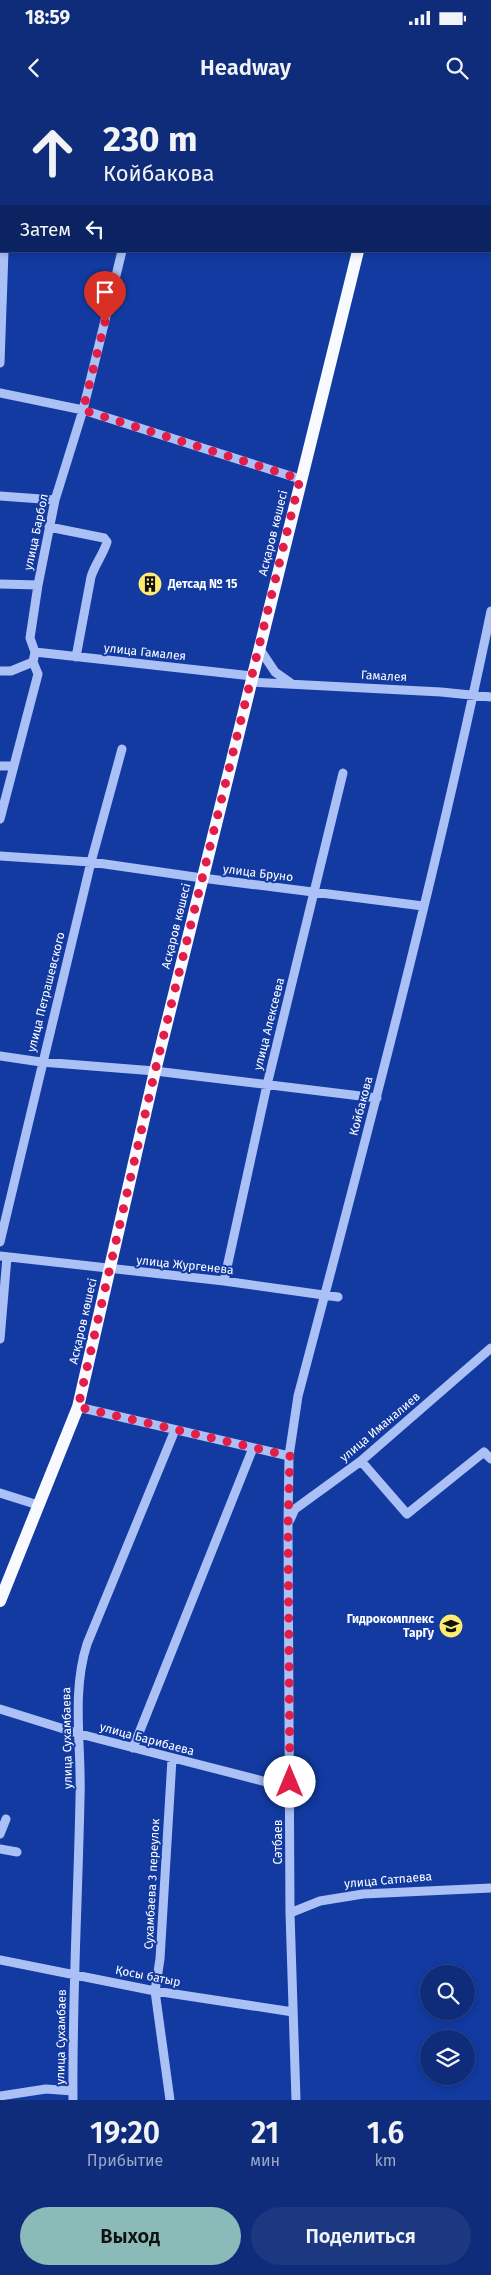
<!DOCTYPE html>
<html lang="ru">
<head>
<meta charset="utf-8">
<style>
  :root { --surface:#0e2c79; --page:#1c3880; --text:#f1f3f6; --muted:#9ba7c6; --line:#2e488a; --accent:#8bbbb9 }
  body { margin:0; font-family:"Fira Sans",sans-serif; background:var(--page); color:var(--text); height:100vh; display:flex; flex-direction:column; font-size:19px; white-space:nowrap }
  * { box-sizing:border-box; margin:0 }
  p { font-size:16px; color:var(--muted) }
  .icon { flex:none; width:28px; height:28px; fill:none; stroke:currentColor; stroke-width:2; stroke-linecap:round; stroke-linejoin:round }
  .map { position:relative; height:2000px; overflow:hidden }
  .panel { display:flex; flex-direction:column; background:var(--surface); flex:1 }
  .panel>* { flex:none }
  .hud { position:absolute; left:0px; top:0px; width:491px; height:152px; box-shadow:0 2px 8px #0003,0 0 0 1px var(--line); background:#0e2c79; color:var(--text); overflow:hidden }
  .buttons { position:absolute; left:420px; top:1865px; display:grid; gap:10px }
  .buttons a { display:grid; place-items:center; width:55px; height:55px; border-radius:50%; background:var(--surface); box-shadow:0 2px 8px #0003,0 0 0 1px var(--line); font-size:25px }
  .pin { position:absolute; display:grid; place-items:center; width:42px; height:42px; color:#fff; margin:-51px -21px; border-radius:50% 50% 50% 0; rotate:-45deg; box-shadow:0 0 5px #0007 }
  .pin .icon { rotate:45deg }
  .me { position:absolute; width:55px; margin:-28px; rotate:0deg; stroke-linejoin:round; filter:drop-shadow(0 0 4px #0008) }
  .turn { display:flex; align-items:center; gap:18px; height:105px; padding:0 20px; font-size:22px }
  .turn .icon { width:65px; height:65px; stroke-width:2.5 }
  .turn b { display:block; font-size:35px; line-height:42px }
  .then { display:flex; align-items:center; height:48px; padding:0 20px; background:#0003; gap:10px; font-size:19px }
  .eta { display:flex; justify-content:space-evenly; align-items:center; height:85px; text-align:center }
  .eta b { font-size:30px; font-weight:600; line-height:35px }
  .action { display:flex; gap:10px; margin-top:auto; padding:10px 20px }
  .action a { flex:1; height:58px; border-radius:30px; background:var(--accent); color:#111; font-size:20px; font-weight:600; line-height:58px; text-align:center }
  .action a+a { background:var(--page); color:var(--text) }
  .status { display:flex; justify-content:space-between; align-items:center; height:35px; padding:0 25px; background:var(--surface); direction:ltr }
  .status svg { height:14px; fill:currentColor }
  header { display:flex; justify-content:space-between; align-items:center; height:65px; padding:0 20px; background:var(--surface); font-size:22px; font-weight:600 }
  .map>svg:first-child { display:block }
</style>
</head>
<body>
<div class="status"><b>18:59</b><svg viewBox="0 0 49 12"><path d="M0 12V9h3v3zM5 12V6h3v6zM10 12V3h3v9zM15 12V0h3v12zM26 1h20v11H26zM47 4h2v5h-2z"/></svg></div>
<header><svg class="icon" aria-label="back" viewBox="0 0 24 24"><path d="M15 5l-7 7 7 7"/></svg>Headway<svg class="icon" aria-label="search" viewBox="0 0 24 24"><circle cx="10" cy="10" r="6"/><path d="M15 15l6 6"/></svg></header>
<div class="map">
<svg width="491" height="2000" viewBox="0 0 491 2000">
  <rect width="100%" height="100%" fill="#123aa1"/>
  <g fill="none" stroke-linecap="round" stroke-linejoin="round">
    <!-- minor -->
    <path stroke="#abc1f5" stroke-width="9" d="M154 1V0
      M490 42H491
      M0 53H1
      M0 263 4 151
      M0 293 83 310 300 379
      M0 396 55 400
      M49 427 104 438 107 442C103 455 95 464 91 477L76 557
      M0 484 38 485
      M259 548 275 572 292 584
      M35 552 252 576
      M0 571H11L33 562
      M251 582 441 592 491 597
      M0 666H14
      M0 719 38 574 33 562 35 552 30 538 38 485 55 400 83 310 122 151
      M0 756 91 762 202 778 423 806
      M0 956 41 962 155 971 377 998
      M0 1142 91 762 122 649
      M0 1156 224 1181 338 1197
      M224 1181 267 985 343 673
      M0 1239 7 1157
      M78 1307 289 1356
      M361 1361 407 1414 484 1352 491 1359
      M0 1393 38 1405
      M290 1420 295 1409 361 1361 491 1248
      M0 1609 80 1634 290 1688
      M133 1648 253 1348
      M0 1734 6 1719
      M0 1749 17 1752
      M290 1813 320 1801 363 1794 491 1788
      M0 1860 155 1891 293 1912
      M0 1996 46 1989 73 1991
      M73 2000C72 1900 78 1799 80 1699 82 1647 71 1594 87 1544L175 1330
      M170 2000 155 1891 160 1859 172 1659
      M296 2000 290 1813 288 1425 289 1356 298 1296C367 1036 436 775 491 511"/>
    <!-- major -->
    <path stroke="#f9faff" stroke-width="12" d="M396 1V0
      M0 1501 78 1307 155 971 358 151"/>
  </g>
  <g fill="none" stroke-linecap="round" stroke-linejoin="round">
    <!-- route -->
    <path stroke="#e11d48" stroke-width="9" stroke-dasharray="0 16.2" d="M105 222 83 310 300 379 155 971 78 1307 290 1356 288 1425 290 1682"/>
  </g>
  <!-- icons -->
  <defs>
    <symbol id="building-disc" viewBox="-11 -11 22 22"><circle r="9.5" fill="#ffeb6f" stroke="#123aa1"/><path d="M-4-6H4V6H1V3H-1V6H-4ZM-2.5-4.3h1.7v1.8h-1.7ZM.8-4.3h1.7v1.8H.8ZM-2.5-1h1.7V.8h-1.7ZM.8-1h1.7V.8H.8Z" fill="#111"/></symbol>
    <symbol id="university-disc" viewBox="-11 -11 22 22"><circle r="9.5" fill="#ffeb6f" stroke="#123aa1"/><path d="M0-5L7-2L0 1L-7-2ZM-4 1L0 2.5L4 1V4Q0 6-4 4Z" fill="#111"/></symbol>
  </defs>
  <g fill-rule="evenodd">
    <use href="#building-disc" x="136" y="470" width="28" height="28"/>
    <use href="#university-disc" x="437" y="1512" width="28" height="28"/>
  </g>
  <g text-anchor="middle" stroke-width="4" stroke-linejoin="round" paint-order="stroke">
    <!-- street labels -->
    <g font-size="12" fill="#fff" stroke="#123aa1">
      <text transform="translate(36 432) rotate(-78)" y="4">улица Барбол</text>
      <text transform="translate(273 433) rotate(-76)" y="4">Асқаров көшесі</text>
      <text transform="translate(145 552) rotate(6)" y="4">улица Гамалея</text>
      <text transform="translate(384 576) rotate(3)" y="4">Гамалея</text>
      <text transform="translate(258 773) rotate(7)" y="4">улица Бруно</text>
      <text transform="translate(176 826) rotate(-76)" y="4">Асқаров көшесі</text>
      <text transform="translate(46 892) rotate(-76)" y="4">улица Петрашевского</text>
      <text transform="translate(269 924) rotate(-76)" y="4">улица Алексеева</text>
      <text transform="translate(361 1006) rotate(-75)" y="4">Койбакова</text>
      <text transform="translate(185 1165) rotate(6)" y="4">улица Жургенева</text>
      <text transform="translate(83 1221) rotate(-77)" y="4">Асқаров көшесі</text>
      <text transform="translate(380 1327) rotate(-40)" y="4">улица Иманалиев</text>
      <text transform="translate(67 1638) rotate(-91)" y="4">улица Сухамбаева</text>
      <text transform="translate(147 1639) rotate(15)" y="4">улица Барибаева</text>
      <text transform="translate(278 1742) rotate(-90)" y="4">Сәтбаев</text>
      <text transform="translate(388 1780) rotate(-5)" y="4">улица Сатпаева</text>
      <text transform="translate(152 1784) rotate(-87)" y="4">Сухамбаева 3 переулок</text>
      <text transform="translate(148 1876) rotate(11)" y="4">Қосы батыр</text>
      <text transform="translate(61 1937) rotate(-89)" y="4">улица Сухамбаев</text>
    </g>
    <!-- poi labels -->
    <g font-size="12" font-weight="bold" fill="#fff" stroke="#123aa1" text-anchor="start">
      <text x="168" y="488">Детсад № 15</text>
      <text x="434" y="1523" text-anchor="end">Гидрокомплекс<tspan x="434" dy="14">ТарГу</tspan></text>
    </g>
  </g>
</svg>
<div class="buttons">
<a><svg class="icon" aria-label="search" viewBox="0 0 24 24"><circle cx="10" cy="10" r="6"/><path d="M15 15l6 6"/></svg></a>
<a><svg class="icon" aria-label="layers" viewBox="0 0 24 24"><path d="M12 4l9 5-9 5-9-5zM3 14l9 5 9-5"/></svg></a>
</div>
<div class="pin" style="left:105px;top:222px;background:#d93025"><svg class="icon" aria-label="arrive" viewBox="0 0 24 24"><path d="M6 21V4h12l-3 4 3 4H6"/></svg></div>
<svg class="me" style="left:290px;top:1682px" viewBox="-20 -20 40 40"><circle r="19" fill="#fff"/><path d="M0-13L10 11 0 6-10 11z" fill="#e11d48"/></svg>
<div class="hud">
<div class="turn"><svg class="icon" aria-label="ahead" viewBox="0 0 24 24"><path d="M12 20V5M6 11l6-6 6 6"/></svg><div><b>230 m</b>Койбакова</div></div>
<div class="then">Затем<svg class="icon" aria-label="left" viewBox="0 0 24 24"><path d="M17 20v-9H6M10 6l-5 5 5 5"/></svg></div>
</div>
</div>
<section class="panel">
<div class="eta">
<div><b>19:20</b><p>Прибытие</p></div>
<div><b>21</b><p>мин</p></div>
<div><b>1.6</b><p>km</p></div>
</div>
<div class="action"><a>Выход</a><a>Поделиться</a></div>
</section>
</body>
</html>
